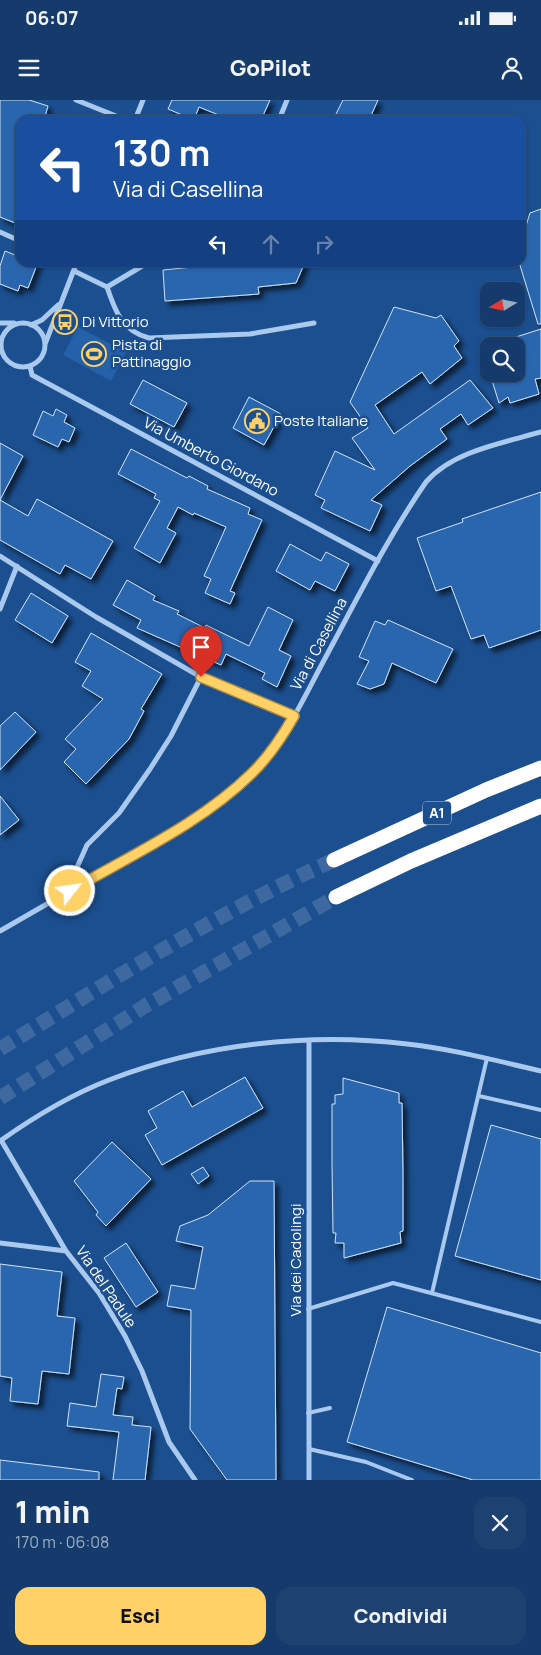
<!DOCTYPE html>
<html lang="it">
<head>
<meta charset="utf-8">
<style>
  :root { --surface:#143b6b; --page:#1d4271; --text:#f1f3f6; --muted:#9dadc1; --line:#33557e; --accent:#ffd166 }
  body { margin:0; font-family:Manrope,sans-serif; background:var(--page); color:var(--text); height:100vh; display:flex; flex-direction:column; font-size:19px; white-space:nowrap }
  * { box-sizing:border-box; margin:0 }
  p { font-size:16px; color:var(--muted) }
  .icon { flex:none; width:28px; height:28px; fill:none; stroke:currentColor; stroke-width:2; stroke-linecap:round; stroke-linejoin:round }
  .map { position:relative; height:1380px; overflow:hidden }
  .sheet { display:flex; flex-direction:column; background:var(--surface); flex:1 }
  .sheet>* { flex:none }
  .banner { position:absolute; left:15px; top:15px; width:511px; height:152px; border-radius:15px; box-shadow:0 1px 4px #0004,0 0 0 1px var(--line); background:#1a4fa0; color:#fff; overflow:hidden }
  .needle { width:32px; rotate:260deg }
  .buttons { position:absolute; left:480px; top:182px; display:grid; gap:10px }
  .buttons a { display:grid; place-items:center; width:45px; height:45px; border-radius:10px; background:var(--surface); box-shadow:0 1px 4px #0004,0 0 0 1px var(--line); font-size:25px }
  .pin { position:absolute; display:grid; place-items:center; width:42px; height:42px; color:#fff; margin:-51px -21px; border-radius:50% 50% 50% 0; rotate:-45deg; box-shadow:0 0 5px #0007 }
  .pin .icon { rotate:45deg }
  .me { position:absolute; width:55px; margin:-28px; rotate:60deg; stroke-linejoin:round; filter:drop-shadow(0 0 4px #0008) }
  .turn { display:flex; align-items:center; gap:18px; height:105px; padding:0 15px; font-size:22px }
  .turn .icon { width:65px; height:65px; stroke-width:2.5 }
  .turn b { display:block; font-size:35px; line-height:42px }
  .lanes { display:flex; align-items:center; height:48px; padding:0 15px; background:#0003; justify-content:center; gap:25px; direction:ltr }
  .lanes .off { opacity:.35 }
  .round { display:grid; place-items:center; flex:none; width:52px; height:52px; border-radius:15px; background:var(--page) }
  .summary { display:flex; align-items:center; justify-content:space-between; height:85px; padding:0 15px }
  h1 { font-size:30px; font-weight:800; line-height:38px }
  .cta { display:flex; gap:10px; margin-top:auto; padding:10px 15px }
  .cta a { flex:1; height:58px; border-radius:15px; background:var(--accent); color:#111; font-size:20px; font-weight:800; line-height:58px; text-align:center }
  .cta a+a { background:var(--page); color:var(--text) }
  .status { display:flex; justify-content:space-between; align-items:center; height:35px; padding:0 25px; background:var(--surface); direction:ltr }
  .status svg { height:14px; fill:currentColor }
  header { display:flex; justify-content:space-between; align-items:center; height:65px; padding:0 15px; background:var(--surface); font-size:22px; font-weight:800 }
  .map>svg:first-child { display:block }
</style>
</head>
<body>
<div class="status"><b>06:07</b><svg viewBox="0 0 49 12"><path d="M0 12V9h3v3zM5 12V6h3v6zM10 12V3h3v9zM15 12V0h3v12zM26 1h20v11H26zM47 4h2v5h-2z"/></svg></div>
<header><svg class="icon" aria-label="menu" viewBox="0 0 24 24"><path d="M4 6h16M4 12h16M4 18h16"/></svg>GoPilot<svg class="icon" aria-label="person" viewBox="0 0 24 24"><circle cx="12" cy="8" r="4"/><path d="M4 21q1-7 8-7t8 7"/></svg></header>
<div class="map">
<svg width="541" height="1380" viewBox="0 0 541 1380">
  <defs>
    <filter id="shadow"><feDropShadow dx="4.5" dy="4.5" stdDeviation="2.5" flood-color="#0009"/></filter>
  </defs>
  <rect width="100%" height="100%" fill="#1b4f8f"/>
  <!-- green -->
  <path fill="#2461a8" d="M78 227 126 252 111 281 63 255Z"/>
  <!-- building -->
  <path fill="#2a66ad" stroke="#cfe3fa" filter="url(#shadow)" d="M0 0H29L48 6 44 20H20V125L0 117Z
    M172 0H270L261 20H231L199 7 194 20 168 9Z
    M343 0H378L369 20H333Z
    M541 109V224H538L519 162H521V142L530 113Z
    M5 151 20 157V162H38L28 188 20 185 18 191 0 184V166Z
    M243 162H305L296 183 258 187 259 194 165 201 163 170Z
    M394 207 436 218 441 215 459 241 454 246 462 258 430 284 422 272 375 305 394 334 470 280 493 308 468 325 461 314 440 329 447 339 410 366 371 400 382 405 370 431 321 408 325 400 315 395 335 351 375 370 352 338 368 328 350 302Z
    M541 229V278L535 279 539 294 510 303 508 297 499 303 490 274H516V237Z
    M143 280 187 303 174 327 130 304Z
    M249 297 281 314 264 345 233 328Z
    M56 309 67 315 64 322 75 328 69 342 62 339 58 347 33 335 43 311 53 316Z
    M0 343 23 356 0 400Z
    M131 349 187 378 189 376 208 386 207 389 250 408 248 414 262 420 230 491 235 493 230 504 205 493 211 479 204 476 226 427 194 413 193 415 178 407 167 428 176 433 160 463 134 448 160 401 154 398 156 394 118 374Z
    M541 392V530L489 548 484 535 471 539 451 486 436 491 417 438 463 422 462 419Z
    M37 399 113 441 91 479 65 465 60 474 0 440V400L28 416Z
    M290 444 321 461 326 452 349 464 335 491 315 481 310 490 276 471Z
    M127 480 155 496 153 500 179 511 177 514 205 528 206 525 249 546 268 507 293 520 279 550 291 556 277 587 262 579 265 573 226 554 221 565 137 528 141 520 113 505Z
    M31 493 68 516 52 543 15 520Z
    M388 520 453 549 436 583 392 563 384 584 370 589 357 584 369 561 359 557 375 521 385 525Z
    M91 533 162 574 141 609 144 611 129 639 86 684 64 662 76 649 65 639 103 599 82 586 91 571 75 562Z
    M15 612 36 632 0 670V626Z
    M0 696 19 720 0 735Z
    M245 977 263 1008 162 1065 145 1035 157 1028 148 1011 183 991 192 1007Z
    M343 978 399 993V1003H402L403 1075V1131L400 1132 401 1143 344 1158V1143H335L336 1133H333L332 1064V1004H335V995L343 994Z
    M491 1025 541 1039V1180L455 1156Z
    M112 1042 151 1079 106 1126 96 1115 98 1112 74 1081Z
    M203 1067 209 1076 198 1084 191 1074Z
    M250 1081H274L276 1380H227L190 1329 191 1210 167 1206 171 1185 195 1189 203 1147 176 1141 180 1126 208 1115Z
    M126 1143 158 1192 136 1207 104 1158Z
    M0 1164 62 1172 57 1216 75 1218 69 1274 42 1271 38 1304 10 1301 12 1278 0 1276Z
    M387 1207 541 1253V1380H473L347 1342Z
    M101 1274 124 1277 122 1289 117 1288 113 1315 133 1317 132 1325 151 1327 145 1380H113L119 1332 67 1326 70 1303 96 1307Z
    M0 1360 99 1372V1380H0Z"/>
  <g fill="none" stroke-linecap="round" stroke-linejoin="round">
    <!-- motorway-tunnel -->
    <path stroke="#3d69a0" stroke-width="15" stroke-dasharray="15 8" stroke-linecap="butt" d="M0 949C108 882 217 813 334 760
      M0 998 145 906 336 797"/>
    <!-- service -->
    <path stroke="#a9c9ee" stroke-width="4" d="M479 996 541 1010
      M432 1193 487 958
      M308 1209 393 1183 541 1222
      M308 1313 330 1308
      M309 1349 366 1362 412 1380"/>
    <!-- minor -->
    <path stroke="#a9c9ee" stroke-width="5" d="M76 0 126 20
      M135 20 143 0
      M279 20 287 0
      M0 132 20 141
      M74 171 107 187 149 162
      M107 187C115 211 122 231 149 238L250 234 314 223
      M0 223H14
      M1 245a22 22 0 1 1 44 0a22 22 0 1 1-44 0Z
      M31 225 42 220 58 205
      M45 244 77 162
      M30 266 32 275 378 461
      M0 456 96 517 201 577 294 616
      M0 509 17 466
      M70 791 74 774 87 745 119 713 150 669 171 636 201 577
      M0 831 193 720C218 702 243 685 263 662 288 632 304 598 322 564 355 503 386 440 426 382 453 351 503 343 541 332
      M1 1040 66 1151 99 1193 125 1236 142 1271 169 1342 195 1380
      M0 1041C34 1017 70 995 109 980 202 944 309 932 407 944 453 949 497 961 541 971
      M0 1143 66 1151
      M309 1380V940"/>
    <!-- motorway -->
    <path stroke="#fff" stroke-width="15" d="M334 760 486 690 541 668
      M336 797 411 761 541 706"/>
  </g>
  <g fill="none" stroke-linecap="round" stroke-linejoin="round">
    <defs>
      <path id="route" d="M70 791C131 755 200 724 251 674 269 657 282 637 294 616L201 577"/>
    </defs>
    <!-- route casing -->
    <use href="#route" stroke="#a68842" stroke-width="12"/>
    <!-- route -->
    <use href="#route" stroke="#ffd166" stroke-width="9"/>
  </g>
  <!-- icons -->
  <defs>
    <symbol id="bus-ring" viewBox="-11 -11 22 22"><circle r="9.5" fill="#1b4f8f" stroke="#ffd166" stroke-width="1.5"/><path d="M-5-6H5V4H4V6H2V4H-2V6H-4V4H-5ZM-3.5-4V0h7V-4ZM-3.5 1.2v1.5H-2V1.2ZM2 1.2v1.5H3.5V1.2Z" fill="#ffd166"/></symbol>
    <symbol id="stadium-ring" viewBox="-11 -11 22 22"><circle r="9.5" fill="#1b4f8f" stroke="#ffd166" stroke-width="1.5"/><path d="M0-5a6.5 5 0 1 0 0 10a6.5 5 0 1 0 0-10ZM-3.5-1.8h7v3.6h-7Z" fill="#ffd166"/></symbol>
    <symbol id="civic-ring" viewBox="-11 -11 22 22"><circle r="9.5" fill="#1b4f8f" stroke="#ffd166" stroke-width="1.5"/><path d="M-.6-6.5H3V-4.5H.6V-3L4-1V1h2V6H-6V1h2V-1L-.6-3ZM-1.2 2.5V6h2.4V2.5Z" fill="#ffd166"/></symbol>
  </defs>
  <g fill-rule="evenodd">
    <use href="#bus-ring" x="51" y="208" width="28" height="28"/>
    <use href="#stadium-ring" x="80" y="240" width="28" height="28"/>
    <use href="#civic-ring" x="243" y="307" width="28" height="28"/>
  </g>
  <g text-anchor="middle" stroke-width="5" stroke-linejoin="round" paint-order="stroke">
    <!-- shield labels -->
    <rect fill="#1b4f8f" stroke="#bbcadd" stroke-width="1" x="423" y="701.5" width="28" height="23" rx="4"/>
    <g font-size="14" font-weight="bold" fill="#fff">
      <text x="437" y="718">A1</text>
    </g>
    <!-- poi labels -->
    <g font-size="15" fill="#fff" stroke="#1b4f8f" text-anchor="start">
      <text x="82" y="227">Di Vittorio</text>
      <text x="112" y="250">Pista di<tspan x="112" dy="17">Pattinaggio</tspan></text>
      <text x="274" y="326">Poste Italiane</text>
    </g>
    <!-- street labels -->
    <g font-size="15" fill="#fff" stroke="#1b4f8f">
      <text transform="translate(211 357) rotate(28)" y="5">Via Umberto Giordano</text>
      <text transform="translate(319 544) rotate(-62)" y="5">Via di Casellina</text>
      <text transform="translate(296 1160) rotate(-90)" y="5">Via dei Cadolingi</text>
      <text transform="translate(106 1187) rotate(56)" y="5">Via del Padule</text>
    </g>
  </g>
</svg>
<div class="buttons">
<a><svg class="needle" viewBox="-14 -14 28 28"><path d="M0-13l5 13h-10z" fill="#e53935"/><path d="M0 13l5-13h-10z" fill="#9dadc1"/></svg></a>
<a><svg class="icon" aria-label="search" viewBox="0 0 24 24"><circle cx="10" cy="10" r="6"/><path d="M15 15l6 6"/></svg></a>
</div>
<div class="pin" style="left:201px;top:577px;background:#d93025"><svg class="icon" aria-label="arrive" viewBox="0 0 24 24"><path d="M6 21V4h12l-3 4 3 4H6"/></svg></div>
<svg class="me" style="left:70px;top:791px" viewBox="-20 -20 40 40"><circle r="17" fill="#ffd166" stroke="#fff" stroke-width="3"/><path d="M0-11L8 9 0 5-8 9z" fill="#fff"/></svg>
<div class="banner">
<div class="turn"><svg class="icon" aria-label="left" viewBox="0 0 24 24"><path d="M17 20v-9H6M10 6l-5 5 5 5"/></svg><div><b>130 m</b>Via di Casellina</div></div>
<div class="lanes"><svg class="icon" aria-label="left" viewBox="0 0 24 24"><path d="M17 20v-9H6M10 6l-5 5 5 5"/></svg><svg class="icon off" aria-label="ahead" viewBox="0 0 24 24"><path d="M12 20V5M6 11l6-6 6 6"/></svg><svg class="icon off" aria-label="right" viewBox="0 0 24 24"><path d="M7 20v-9h11M14 6l5 5-5 5"/></svg></div>
</div>
</div>
<section class="sheet">
<div class="summary"><div><h1>1 min</h1><p>170 m · 06:08</p></div><a class="round"><svg class="icon" aria-label="close" viewBox="0 0 24 24"><path d="M6 6l12 12M18 6L6 18"/></svg></a></div>
<div class="cta"><a>Esci</a><a>Condividi</a></div>
</section>
</body>
</html>
